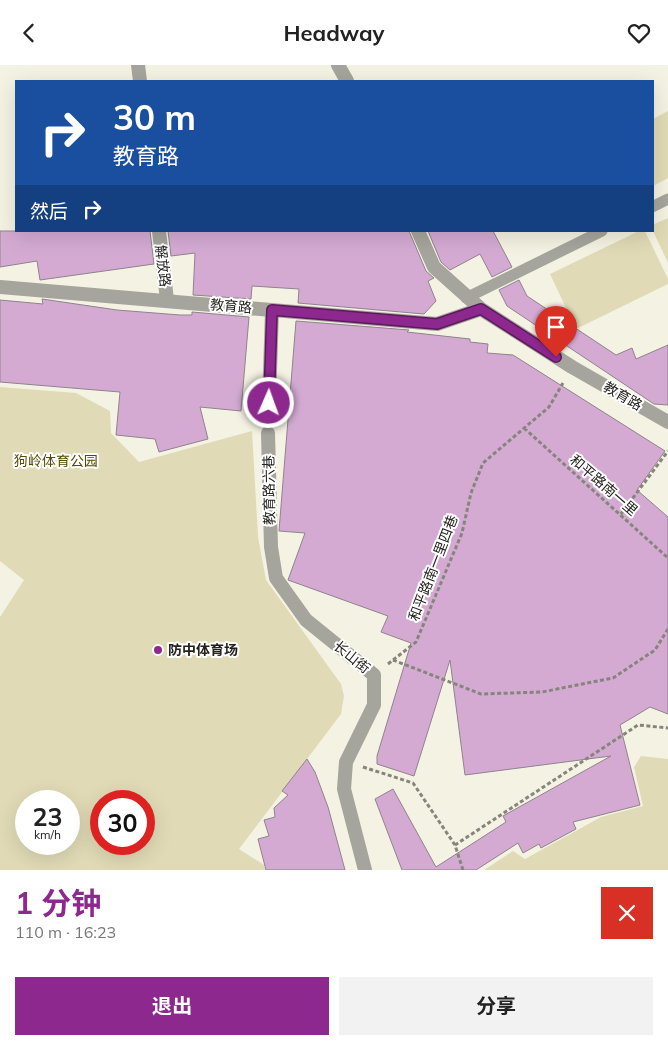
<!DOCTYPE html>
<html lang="zh">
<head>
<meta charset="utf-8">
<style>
  :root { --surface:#fff; --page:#f2f2f2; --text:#222; --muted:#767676; --accent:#8d288f }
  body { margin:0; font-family:Mulish,"Noto Sans SC",sans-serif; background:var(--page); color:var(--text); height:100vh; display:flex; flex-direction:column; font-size:19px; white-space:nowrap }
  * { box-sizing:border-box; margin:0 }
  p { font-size:16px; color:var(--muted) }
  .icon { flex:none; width:28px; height:28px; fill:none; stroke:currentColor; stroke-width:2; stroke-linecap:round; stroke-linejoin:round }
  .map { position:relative; height:805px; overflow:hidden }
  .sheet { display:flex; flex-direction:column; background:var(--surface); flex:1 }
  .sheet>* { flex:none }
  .hud { position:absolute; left:15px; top:15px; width:639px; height:152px; border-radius:0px; box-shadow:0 5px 20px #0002; background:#1a4fa0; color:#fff; overflow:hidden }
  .speed { position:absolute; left:15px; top:725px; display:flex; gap:10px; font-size:25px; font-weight:700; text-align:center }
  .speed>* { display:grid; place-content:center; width:65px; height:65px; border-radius:50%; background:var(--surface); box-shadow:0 5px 20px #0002; line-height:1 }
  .speed small { font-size:12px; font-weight:400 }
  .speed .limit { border:8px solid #d22; background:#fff; color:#111 }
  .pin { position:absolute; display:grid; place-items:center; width:42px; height:42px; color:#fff; margin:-51px -21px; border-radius:50% 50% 50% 0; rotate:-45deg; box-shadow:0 0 5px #0007 }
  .pin .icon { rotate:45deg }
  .me { position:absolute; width:55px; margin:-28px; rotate:2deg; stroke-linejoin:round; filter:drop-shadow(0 0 4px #0008) }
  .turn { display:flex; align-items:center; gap:18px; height:105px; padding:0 15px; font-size:22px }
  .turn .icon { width:65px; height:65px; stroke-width:2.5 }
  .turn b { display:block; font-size:35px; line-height:42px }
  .then { display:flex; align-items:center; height:48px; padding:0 15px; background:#0003; gap:10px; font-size:19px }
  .round { display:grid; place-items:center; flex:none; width:52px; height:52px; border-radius:0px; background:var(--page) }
  .head { display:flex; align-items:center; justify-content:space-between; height:85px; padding:0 15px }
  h1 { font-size:30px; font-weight:700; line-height:38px; color:var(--accent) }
  .action { display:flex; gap:10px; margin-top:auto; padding:10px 15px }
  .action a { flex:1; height:58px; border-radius:0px; background:var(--accent); color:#fff; font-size:20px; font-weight:700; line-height:58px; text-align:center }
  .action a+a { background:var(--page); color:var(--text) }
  header { display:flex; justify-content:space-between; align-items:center; height:65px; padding:0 15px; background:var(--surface); font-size:22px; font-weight:700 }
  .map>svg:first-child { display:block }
</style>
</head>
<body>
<header><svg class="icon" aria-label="back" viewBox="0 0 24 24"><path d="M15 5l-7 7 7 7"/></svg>Headway<svg class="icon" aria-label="heart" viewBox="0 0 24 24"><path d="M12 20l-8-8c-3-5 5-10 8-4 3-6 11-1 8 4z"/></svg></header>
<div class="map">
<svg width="668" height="805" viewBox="0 0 668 805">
  <rect width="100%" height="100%" fill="#f4f2e2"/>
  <!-- green -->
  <path fill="#e0dab6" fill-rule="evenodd" d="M668 46V113L653 121V54Z
    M668 153V198L653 166 652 160Z
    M639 166H645L668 214V219L576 264 550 209Z
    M0 322 76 328 110 346 111 368 139 397 252 366 258 472 266 515 341 619 344 631 341 649 239 784 264 800 265 805H0V552L24 515 0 496ZM26 736H69V779H26ZM101 736H144V779H101Z
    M641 691 668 694V805H484L513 786 525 794 601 752 643 741 634 702Z"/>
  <!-- building -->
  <path fill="#d4aad3" stroke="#8e838d" d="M0 166H150L154 199 40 215 37 196 0 202Z
    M168 166H409L426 206 434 213 428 216 436 236 424 249 298 238 299 224 252 221 251 234 193 230 195 188 171 191Z
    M428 166H493L512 202 492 212 480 189 450 205 441 197Z
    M519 215 527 231 616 290 632 283 636 294 668 280V340L654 339 507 241 499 225Z
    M42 234 117 245 180 250H192V247L249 252 241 346 200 342 208 374 159 387 155 374 116 370 120 327 0 317V235L43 239Z
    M296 256 409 265 407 267 470 274V277L488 279 487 288 513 290 665 386 637 425 668 452V649L650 642 620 660 640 740 573 757 576 764 541 783 539 779 523 788 518 778 476 805H402L375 734 393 724 436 802 506 757 503 751 611 691 465 710 450 595 414 711 377 699V691L411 578 381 567 388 551 288 515 305 468 279 466Z
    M307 694 315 707 328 742 345 805H266L258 774 269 771 264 755 275 752 274 743 288 730 282 726Z"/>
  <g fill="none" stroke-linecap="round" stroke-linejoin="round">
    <!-- path -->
    <path stroke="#86857b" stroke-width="3" stroke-dasharray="4 2.5" stroke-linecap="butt" d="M524 363 668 493
      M621 449 668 386
      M393 595 481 629 542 627 613 613 655 585 668 564
      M388 599 416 577 462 468 471 428 483 398 549 342 563 318
      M363 702 413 718 455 780
      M463 805 455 780 638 660 668 663"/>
    <!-- service -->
    <path stroke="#a5a49d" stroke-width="11" d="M652 142 668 134
      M466 233 602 166"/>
    <!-- minor -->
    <path stroke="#a5a49d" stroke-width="14" d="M138 0 140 16
      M338 0 347 16
      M159 166 167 235
      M418 166 434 202 481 244
      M0 222 437 259 481 244 572 302 668 357
      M269 338 272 245
      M268 368 271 482 276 513 306 555 374 610V640L346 697 344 724 365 805"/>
  </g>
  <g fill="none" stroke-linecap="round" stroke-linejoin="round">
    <defs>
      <path id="route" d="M269 338 272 245 437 259 481 244 556 292"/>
    </defs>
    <!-- route casing -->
    <use href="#route" stroke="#5c1a5d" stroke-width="12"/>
    <!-- route -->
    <use href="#route" stroke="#8d288f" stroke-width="9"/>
  </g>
  <!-- markers -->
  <circle fill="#8d288f" stroke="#fff" stroke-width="2" cx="158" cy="585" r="5"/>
  <g text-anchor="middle" stroke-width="4" stroke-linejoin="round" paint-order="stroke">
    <!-- street labels -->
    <g font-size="14" fill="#23221d" stroke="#fff">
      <text transform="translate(163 201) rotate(83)" y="5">解放路</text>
      <text transform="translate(231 241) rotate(5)" y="5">教育路</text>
      <text transform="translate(623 331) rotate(30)" y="5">教育路</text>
      <text transform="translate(604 420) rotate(41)" y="5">和平路南一里</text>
      <text transform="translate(269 425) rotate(-91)" y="5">教育路六巷</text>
      <text transform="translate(433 503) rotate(-69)" y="5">和平路南一里四巷</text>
      <text transform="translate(352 592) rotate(39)" y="5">长山街</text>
    </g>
    <!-- park labels -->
    <g font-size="14" fill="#574b03" stroke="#fff">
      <text x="56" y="401">狗岭体育公园</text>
    </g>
    <!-- poi labels -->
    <g font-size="14" font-weight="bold" fill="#23221d" stroke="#fff" text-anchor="start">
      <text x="168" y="590">防中体育场</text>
    </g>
  </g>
</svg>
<div class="speed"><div>23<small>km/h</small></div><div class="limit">30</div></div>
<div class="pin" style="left:556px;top:292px;background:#d93025"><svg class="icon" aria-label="arrive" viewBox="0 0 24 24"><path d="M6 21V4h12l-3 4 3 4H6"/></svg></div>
<svg class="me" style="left:269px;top:338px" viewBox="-20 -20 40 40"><circle r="17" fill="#8d288f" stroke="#fff" stroke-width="3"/><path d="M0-11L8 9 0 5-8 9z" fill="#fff"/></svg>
<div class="hud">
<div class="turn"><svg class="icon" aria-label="right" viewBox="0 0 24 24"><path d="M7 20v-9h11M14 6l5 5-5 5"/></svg><div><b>30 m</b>教育路</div></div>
<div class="then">然后<svg class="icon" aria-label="right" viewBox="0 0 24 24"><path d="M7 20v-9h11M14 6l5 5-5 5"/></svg></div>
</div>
</div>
<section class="sheet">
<div class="head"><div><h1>1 分钟</h1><p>110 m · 16:23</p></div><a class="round" style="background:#d93025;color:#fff"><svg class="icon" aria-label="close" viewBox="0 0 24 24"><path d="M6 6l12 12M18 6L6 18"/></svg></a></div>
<div class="action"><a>退出</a><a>分享</a></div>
</section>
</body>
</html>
